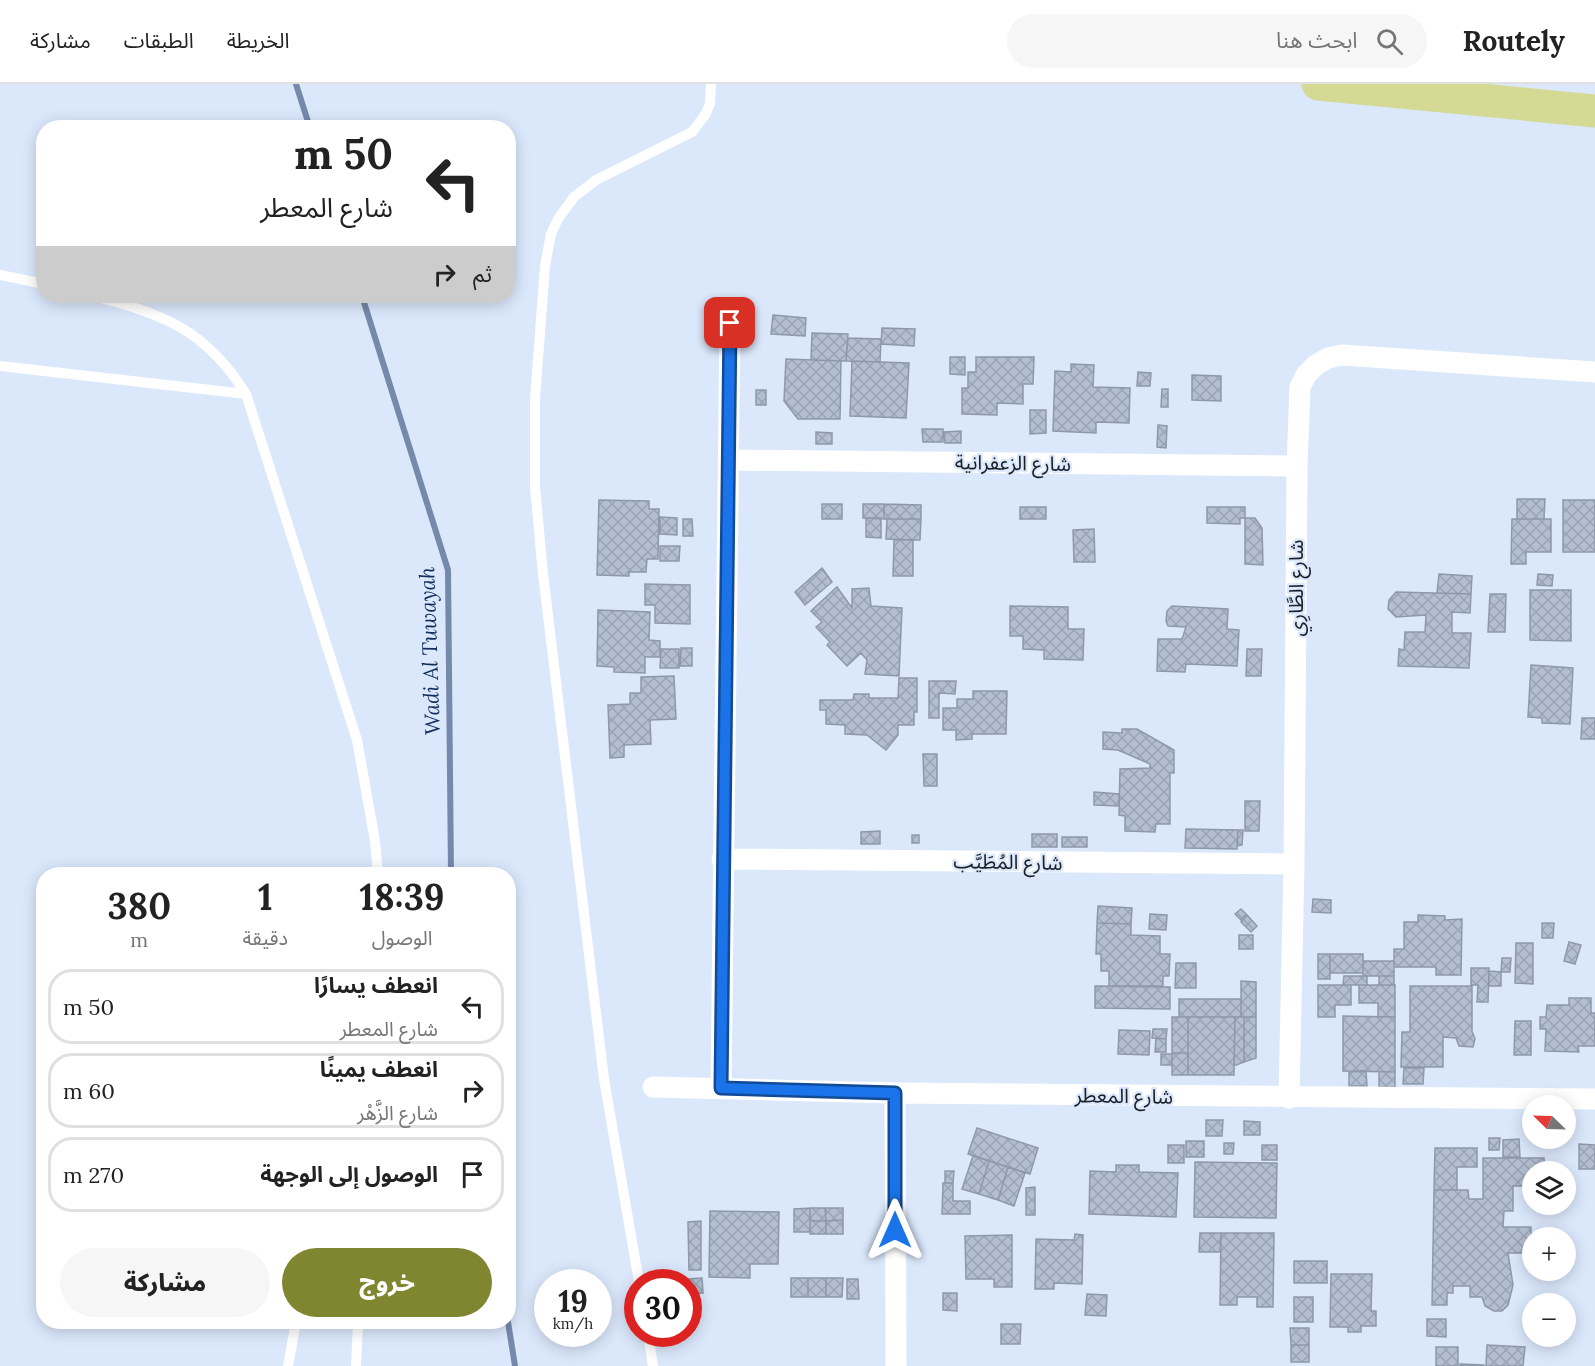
<!DOCTYPE html>
<html lang="ar">
<head>
<meta charset="utf-8">
<style>
  :root { --surface:#fff; --page:#f6f6f6; --text:#222; --muted:#767676; --line:#e0e0e0; --accent:#80852f }
  body { margin:0; font-family:Lora,"Noto Sans Arabic",serif; background:var(--page); color:var(--text); direction:rtl; height:100vh; display:flex; flex-direction:column; font-size:22px; white-space:nowrap }
  * { box-sizing:border-box; margin:0 }
  p { font-size:20px; color:var(--muted) }
  .icon { flex:none; width:33px; height:33px; fill:none; stroke:currentColor; stroke-width:2; stroke-linecap:round; stroke-linejoin:round }
  .map { position:relative; flex:1; overflow:hidden; direction:ltr }
  .side { position:absolute; left:36px; top:783px; width:480px; height:462px; display:flex; flex-direction:column; background:var(--surface); border-radius:24px; box-shadow:0 3px 15px #0003; direction:rtl }
  .side>* { flex:none }
  .guide { position:absolute; left:36px; top:36px; width:480px; height:183px; border-radius:24px; box-shadow:0 3px 15px #0003; direction:rtl; background:#fff; color:var(--text); overflow:hidden }
  .needle { width:39px; rotate:293deg }
  .tools { position:absolute; left:1522px; top:1011px; display:grid; gap:12px }
  .tools a { display:grid; place-items:center; width:54px; height:54px; border-radius:50%; background:var(--surface); box-shadow:0 3px 15px #0003; font-size:30px }
  .speed { position:absolute; left:534px; top:1185px; display:flex; gap:12px; font-size:30px; font-weight:700; text-align:center }
  .speed>* { display:grid; place-content:center; width:78px; height:78px; border-radius:50%; background:var(--surface); box-shadow:0 3px 15px #0003; line-height:1 }
  .speed small { font-size:15px; font-weight:400 }
  .speed .limit { border:9px solid #d22; background:#fff; color:#111 }
  .pin { position:absolute; display:grid; place-items:center; width:51px; height:51px; color:#fff; margin:-26px; border-radius:12px; box-shadow:0 3px 9px #0006 }
  .me { position:absolute; width:66px; margin:-33px; rotate:0deg; stroke-linejoin:round; filter:drop-shadow(0 0 4px #0008) }
  .turn { display:flex; align-items:center; gap:21px; height:126px; padding:0 24px; font-size:27px }
  .turn .icon { width:78px; height:78px; stroke-width:2.5 }
  .turn b { display:block; font-size:42px; line-height:51px }
  .then { display:flex; align-items:center; height:57px; padding:0 24px; background:#0003; gap:12px; font-size:22px }
  .eta { display:flex; justify-content:space-evenly; align-items:center; height:102px; text-align:center }
  .eta b { font-size:36px; font-weight:800; line-height:42px }
  .action { display:flex; gap:12px; margin-top:auto; padding:12px 24px }
  .action a { flex:1; height:69px; border-radius:36px; background:var(--accent); color:#fff; font-size:24px; font-weight:800; line-height:69px; text-align:center }
  .action a+a { background:var(--page); color:var(--text) }
  ul { padding:0; list-style:none }
  li { display:flex; align-items:center; gap:18px; height:75px; margin:0 12px 9px; padding:0 12px; border:3px solid var(--line); border-radius:24px }
  li div { flex:1 }
  li b { display:block; font-size:22px }
  li em { font-style:normal }
  header { display:flex; align-items:center; gap:36px; box-sizing:border-box; height:84px; padding:0 30px; background:var(--surface); border-bottom:2px solid var(--line) }
  header strong { font-size:28px }
  nav { display:flex; gap:33px; margin-inline-start:auto; font-size:21px }
  .search { width:420px; height:54px; background:var(--page); display:flex; align-items:center; gap:15px; box-sizing:border-box; padding:0 21px; border-radius:33px; color:var(--muted); font-size:22px }
  .map>svg:first-child { display:block }
</style>
</head>
<body>
<header>
<strong>Routely</strong>
<div class="search"><svg class="icon" aria-label="search" viewBox="0 0 24 24"><circle cx="10" cy="10" r="6"/><path d="M15 15l6 6"/></svg>ابحث هنا</div>
<nav><a>الخريطة</a><a>الطبقات</a><a>مشاركة</a></nav>
</header>
<div class="map">
<svg width="1595" height="1282" viewBox="0 0 1595 1282">
  <defs>
    <pattern id="building-cross-hatch" width="8" height="8" patternUnits="userSpaceOnUse" patternTransform="scale(1.5)"><rect width="8" height="8" fill="#b3bed2"/><path d="M0 0l8 8M0 8l8-8" fill="none" stroke="#99a3b4"/></pattern>
  </defs>
  <rect width="100%" height="100%" fill="#dbe8fc"/>
  <g fill="none" stroke-linecap="round" stroke-linejoin="round">
    <!-- stream -->
    <path stroke="#7589ab" stroke-width="6" d="M296 0 310 44
      M362 212 448 486 451 790
      M508 1238 515 1282"/>
  </g>
  <!-- building -->
  <path fill="url(#building-cross-hatch)" stroke="#8d99ab" stroke-width="1.5" d="M773 231 806 234 805 252 771 250Z
    M882 244 915 245 914 262 881 260Z
    M812 249 848 250 846 277 811 276Z
    M848 254 881 255 880 278 846 277Z
    M950 273H965V291L950 290Z
    M976 273H1034L1033 300H1023V320L997 319V331L962 330V304H968V288H976Z
    M786 275 841 277 840 335H798L784 317Z
    M852 277 909 279 906 334 850 332Z
    M1071 280 1094 281 1093 303 1130 304 1129 339 1096 338V349L1053 347 1055 287 1071 288Z
    M1138 288 1151 289 1150 302H1137Z
    M1192 291 1221 292V317L1192 316Z
    M1162 305H1168V323H1161Z
    M756 306H766V321H756Z
    M1030 326H1046V349L1030 350Z
    M1158 341 1167 342 1166 364 1157 363Z
    M922 345H943V358H923Z
    M961 347V359H945L944 348Z
    M816 348 832 349V360H816Z
    M1517 415H1545L1544 435H1517Z
    M599 416 649 417V425H659L658 475H647L646 488H629V492L597 491Z
    M1563 416H1595V468H1563Z
    M822 420H842V435H822Z
    M863 420H884V435L863 434Z
    M884 420 921 421V435H884Z
    M1020 423H1046V435H1020Z
    M1207 423H1245V434H1240V440L1207 439Z
    M660 433 677 434V451L660 450Z
    M866 434H881V454L866 453Z
    M1245 434H1255L1262 444 1263 481 1245 480Z
    M683 435H692L693 452H683Z
    M887 435H921L920 456 886 455Z
    M1512 435H1551V468H1526V480H1511Z
    M1094 445 1095 478H1074L1073 446Z
    M894 456H913V492H893Z
    M660 462H680L679 477H660Z
    M822 484 832 498 805 521 795 508Z
    M1439 490 1472 492 1471 510 1437 509Z
    M1538 490 1553 491 1552 502 1537 501Z
    M645 500 690 501V540L655 539V521H645Z
    M837 503 852 524V505L869 504 871 522 902 524 899 592 865 590 867 576 861 569 847 582 827 561 830 558 816 543 822 538 811 527Z
    M1530 506H1571V557L1530 556Z
    M1396 508 1471 510 1470 529 1452 528V549H1471L1469 584 1398 582 1399 565 1404 566 1405 548H1425L1426 531 1396 533 1388 525 1389 516Z
    M1490 510H1506L1505 548H1488Z
    M1010 522 1068 523V545H1084L1083 576 1044 575V566L1023 565V552H1010Z
    M1172 522 1228 525 1227 545 1239 546 1237 582 1186 580 1185 588 1157 587 1158 555H1182L1186 543 1168 542 1166 537 1167 527Z
    M598 526 650 528 649 556 660 557V573H645V589L614 588V583L597 582Z
    M681 564H692V582H680Z
    M661 565H679V584H660Z
    M1247 565H1262L1261 592H1246Z
    M1531 581 1573 584 1570 640 1542 639V634L1528 633Z
    M674 592 676 635 650 636 651 660 624 661V673L610 674 608 621 630 620V609H641V593Z
    M899 594H917V628H914V641H898V651L886 666 867 651 845 650V641L826 640V626H820V616H853L854 610H869V614H898Z
    M929 597H956L955 610 939 609V634H929Z
    M973 607H1007L1006 650H972V655L956 656V646H943V624H957V615H973Z
    M1582 634H1595V655H1581Z
    M1122 645H1137L1174 666V689H1170V740H1156L1155 748 1125 747V732L1119 731 1120 685 1150 684V680L1118 666 1103 665V648L1122 649Z
    M923 670H937V702H924Z
    M1094 708 1119 710V722L1094 721Z
    M1245 717H1260L1259 747H1245Z
    M1186 745 1238 746 1237 765 1185 764Z
    M1238 746H1243L1242 761 1237 762Z
    M880 747V760H861V748Z
    M1032 750H1057V763H1032Z
    M912 751H919V759H912Z
    M1062 753H1087V763H1062Z
    M1313 815 1331 816V829L1312 828Z
    M1098 822 1132 824 1131 840 1097 839Z
    M1241 825 1247 831 1242 837 1235 830Z
    M1150 830 1167 831 1166 846 1149 845Z
    M1247 831 1257 842 1251 848 1241 838Z
    M1418 831 1445 832V836L1462 835 1461 891H1436V883H1394V865H1404V838H1418Z
    M1097 839 1131 840V851L1160 852V870H1170L1169 892H1163V902H1109V887H1101V870H1096Z
    M1542 839H1554L1553 854H1542Z
    M1239 851H1253V865H1239Z
    M1569 858 1581 861 1575 880 1564 877Z
    M1516 859H1533V900L1515 899Z
    M1318 870H1330V895H1318Z
    M1330 870H1363V889H1330Z
    M1502 874H1511L1510 888H1501Z
    M1363 877H1394V892H1363Z
    M1176 879H1196V904H1175Z
    M1471 884H1489L1488 918H1477L1478 901H1471Z
    M1489 887 1501 888V902H1489Z
    M1344 892H1367V901H1343Z
    M1379 892H1394V901H1379Z
    M1241 897 1256 898V933H1241Z
    M1318 901H1351V921H1335V933H1318Z
    M1359 901H1395V933H1378V919H1359Z
    M1095 902 1170 903V925L1095 924Z
    M1410 902H1472V947L1475 955 1473 963 1459 962 1456 954 1443 953V983H1401L1402 948H1410Z
    M1569 914H1591V929H1595V962H1578L1579 968 1545 967 1546 945H1540V933H1546L1547 921H1569Z
    M1179 915H1241V933H1179Z
    M1343 932 1395 933V988L1343 987Z
    M1172 933H1188V969H1172Z
    M1188 933H1235L1234 991H1188Z
    M1235 933H1244V978L1234 982Z
    M1244 933H1256V974L1244 978Z
    M1515 937H1531V971H1514Z
    M1153 945H1167L1166 955 1152 954Z
    M1119 946 1150 947 1149 971 1118 970Z
    M1156 954 1166 955V968H1155Z
    M1172 969H1188V991H1172Z
    M1161 970H1172V981H1161Z
    M1404 984H1424L1423 1000H1403Z
    M1366 987 1367 1002H1349V988Z
    M1379 988H1395V1003H1379Z
    M1206 1036H1223L1222 1052H1206Z
    M1244 1037 1260 1038V1051H1244Z
    M977 1044 1038 1064 1030 1090 968 1070Z
    M1489 1054H1500L1499 1066H1489Z
    M1519 1055 1520 1073H1503V1056Z
    M1186 1057H1204V1073H1186Z
    M1224 1059H1234L1233 1070H1224Z
    M1579 1060 1595 1061V1085H1579Z
    M1168 1061H1184V1079H1168Z
    M1262 1061H1277V1076H1262Z
    M1435 1064H1477V1083H1457V1106H1434Z
    M973 1072 989 1077 979 1110 962 1105Z
    M1483 1074H1544L1545 1088H1533V1102H1513V1127H1504L1503 1143H1531V1169H1508L1513 1201 1508 1221 1502 1227H1494L1485 1222 1482 1213H1470V1202H1453V1209H1447V1221H1432L1434 1106H1468L1469 1115H1483Z
    M989 1077 1008 1083 998 1116 979 1110Z
    M1195 1078 1277 1079 1276 1134 1194 1133Z
    M1116 1081H1139V1088L1178 1089 1176 1133 1089 1130 1090 1087 1116 1088Z
    M1008 1083 1025 1089 1014 1122 998 1116Z
    M945 1087H954L953 1099H945Z
    M943 1099H953V1117H970V1130H942Z
    M1035 1103V1131H1026V1104Z
    M810 1124H825L826 1137H810Z
    M810 1124V1148H794V1125Z
    M825 1124H843V1136L826 1137Z
    M710 1127 779 1128 778 1180H750V1194L709 1193Z
    M843 1136V1150H826V1137Z
    M701 1137V1186H689L688 1138Z
    M810 1137H826V1150H810Z
    M1200 1149H1221L1220 1168H1199Z
    M1221 1149H1274L1273 1223H1257V1213H1237V1221H1220Z
    M1075 1150 1083 1151 1082 1200 1054 1199V1205H1035L1036 1155 1074 1156Z
    M1012 1151V1203H994V1195H966L965 1152Z
    M1294 1177H1327V1199H1294Z
    M1331 1190H1372L1371 1227H1376V1242H1361V1248H1348V1243H1330Z
    M702 1194 703 1209 688 1210V1195Z
    M791 1194H808V1213H791Z
    M808 1194H826V1213H808Z
    M826 1194H843L842 1213H826Z
    M847 1195H858L859 1215H847Z
    M943 1209H957V1227L943 1226Z
    M1087 1210 1107 1211 1106 1232 1085 1231Z
    M1294 1213H1313V1238H1294Z
    M1427 1235H1446V1253L1427 1252Z
    M1566 1236 1570 1244 1566 1256 1554 1262 1542 1258 1538 1252H1566Z
    M1001 1240H1021L1020 1260H1001Z
    M1290 1244H1309V1261H1291Z
    M1291 1261H1309V1278H1291Z
    M1487 1261 1525 1263 1523 1282H1486Z
    M1436 1263H1458V1282H1436Z
    M1460 1280 1484 1281V1282H1460Z"/>
  <g fill="none" stroke-linecap="round" stroke-linejoin="round">
    <!-- lane -->
    <path stroke="#fff" stroke-width="10" d="M0 191 44 200
      M93 212C164 230 206 246 246 310L357 656 375 757 378 790
      M0 282 246 310
      M639 1198 604 995 543 490 535 403V315L545 182 551 150 558 135 574 113 596 96 692 48 705 31 710 20 711 0
      M648 1250 653 1282
      M288 1282 296 1238
      M356 1282 358 1238"/>
    <!-- street -->
    <path stroke="#fff" stroke-width="21" d="M728 376 1297 382
      M722 775 1294 780
      M653 1003 895 1009 1595 1015
      M721 1004 730 239
      M895 1009 896 1282
      M1289 1014 1294 780 1297 382 1300 303 1306 291 1316 281 1328 274 1342 271 1595 288"/>
    <!-- primary -->
    <path stroke="#d4d994" stroke-width="33" d="M1318 0 1595 27"/>
  </g>
  <g fill="none" stroke-linecap="round" stroke-linejoin="round">
    <defs>
      <path id="route" d="M730 239 721 1004 895 1009V1146"/>
    </defs>
    <!-- route casing -->
    <use href="#route" stroke="#114b97" stroke-width="15"/>
    <!-- route -->
    <use href="#route" stroke="#1a73e8" stroke-width="10"/>
  </g>
  <g text-anchor="middle" stroke-width="4.5" stroke-linejoin="round" paint-order="stroke">
    <!-- street labels -->
    <g font-size="20" fill="#1a1f26" stroke="#dbe8fc">
      <text transform="translate(1013 379) rotate(1)" y="7">شارع الزعفرانية</text>
      <text transform="translate(1296 504) rotate(-90)" y="7">شارع الطَّارِي</text>
      <text transform="translate(1008 778) rotate(1)" y="7">شارع المُطَيَّب</text>
      <text transform="translate(1124 1012) rotate(1)" y="7">شارع المعطر</text>
    </g>
    <!-- water labels -->
    <g font-size="21" font-style="italic" fill="#132d5a" stroke="#dbe8fc">
      <text transform="translate(430 567) rotate(-92)" y="7">Wadi Al Tuwayah</text>
    </g>
  </g>
</svg>
<div class="tools">
<a><svg class="needle" viewBox="-14 -14 28 28"><path d="M0-13l5 13h-10z" fill="#e53935"/><path d="M0 13l5-13h-10z" fill="#767676"/></svg></a>
<a><svg class="icon" aria-label="layers" viewBox="0 0 24 24"><path d="M12 4l9 5-9 5-9-5zM3 14l9 5 9-5"/></svg></a>
<a>+</a>
<a>−</a>
</div>
<div class="speed"><div>19<small>km/h</small></div><div class="limit">30</div></div>
<div class="pin" style="left:730px;top:239px;background:#d93025"><svg class="icon" aria-label="arrive" viewBox="0 0 24 24"><path d="M6 21V4h12l-3 4 3 4H6"/></svg></div>
<svg class="me" style="left:895px;top:1146px" viewBox="-20 -20 40 40"><path d="M0-17L14 15 0 8-14 15z" fill="#1a73e8" stroke="#fff" stroke-width="4"/></svg>
<div class="guide">
<div class="turn"><svg class="icon" aria-label="left" viewBox="0 0 24 24"><path d="M17 20v-9H6M10 6l-5 5 5 5"/></svg><div><b>50 m</b>شارع المعطر</div></div>
<div class="then">ثم<svg class="icon" aria-label="right" viewBox="0 0 24 24"><path d="M7 20v-9h11M14 6l5 5-5 5"/></svg></div>
</div>
<section class="side">
<div class="eta">
<div><b>18:39</b><p>الوصول</p></div>
<div><b>1</b><p>دقيقة</p></div>
<div><b>380</b><p>m</p></div>
</div>
<ul>
<li><svg class="icon" aria-label="left" viewBox="0 0 24 24"><path d="M17 20v-9H6M10 6l-5 5 5 5"/></svg><div><b>انعطف يسارًا</b><p>شارع المعطر</p></div><em>50 m</em></li>
<li><svg class="icon" aria-label="right" viewBox="0 0 24 24"><path d="M7 20v-9h11M14 6l5 5-5 5"/></svg><div><b>انعطف يمينًا</b><p>شارع الزَّهْر</p></div><em>60 m</em></li>
<li><svg class="icon" aria-label="arrive" viewBox="0 0 24 24"><path d="M6 21V4h12l-3 4 3 4H6"/></svg><div><b>الوصول إلى الوجهة</b></div><em>270 m</em></li>
</ul>
<div class="action"><a>خروج</a><a>مشاركة</a></div>
</section>
</div>
</body>
</html>
